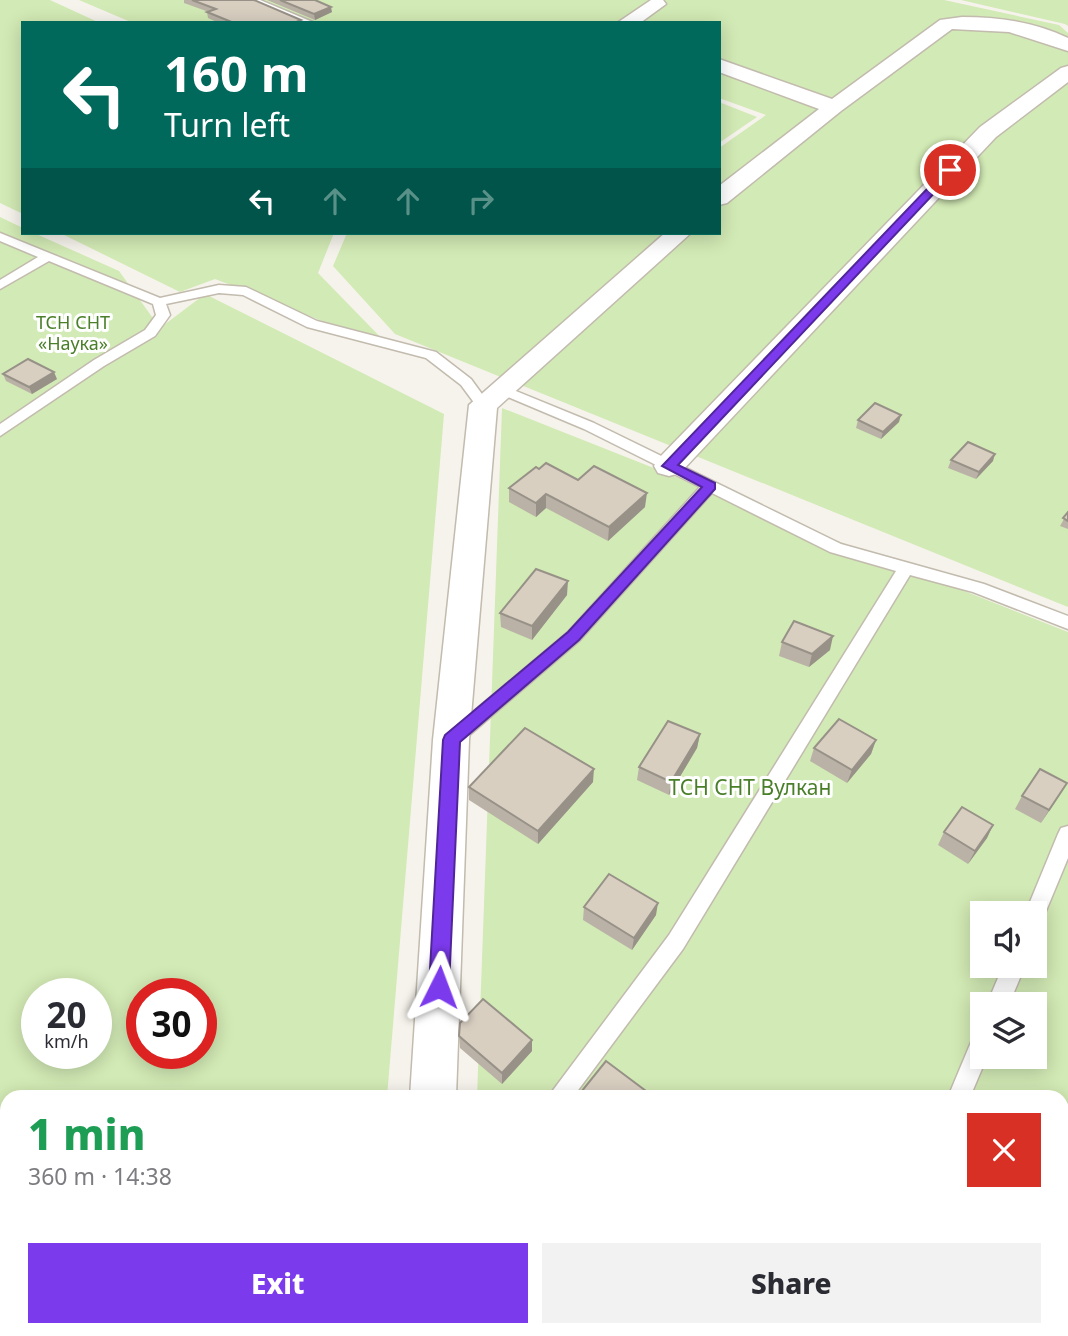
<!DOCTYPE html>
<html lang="en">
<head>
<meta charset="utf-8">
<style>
  :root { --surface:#fff; --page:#f2f2f3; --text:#2b2b33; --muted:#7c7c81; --accent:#7c3aed }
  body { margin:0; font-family:"Noto Sans",sans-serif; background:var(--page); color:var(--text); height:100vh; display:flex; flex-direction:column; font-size:26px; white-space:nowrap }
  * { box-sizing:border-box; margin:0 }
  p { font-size:23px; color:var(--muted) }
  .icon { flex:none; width:38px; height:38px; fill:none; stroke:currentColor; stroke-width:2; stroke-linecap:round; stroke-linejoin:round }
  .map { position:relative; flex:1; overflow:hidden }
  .sheet { position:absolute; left:0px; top:1090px; width:1069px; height:247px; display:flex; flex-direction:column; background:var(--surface); border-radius:21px 21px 0 0; box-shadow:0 4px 18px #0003 }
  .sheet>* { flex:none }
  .hud { position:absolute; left:21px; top:21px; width:700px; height:214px; border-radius:0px; box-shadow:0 4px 18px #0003; background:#00695c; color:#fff; overflow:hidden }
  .tools { position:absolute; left:970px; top:901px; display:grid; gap:14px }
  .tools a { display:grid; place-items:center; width:77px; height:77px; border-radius:0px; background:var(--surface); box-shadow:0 4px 18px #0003; font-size:35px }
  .speed { position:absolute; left:21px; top:978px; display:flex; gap:14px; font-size:35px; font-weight:700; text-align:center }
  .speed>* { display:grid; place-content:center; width:91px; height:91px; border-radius:50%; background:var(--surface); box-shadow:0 4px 18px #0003; line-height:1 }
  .speed small { font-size:18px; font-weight:400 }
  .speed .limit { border:10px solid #d22; background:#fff; color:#111 }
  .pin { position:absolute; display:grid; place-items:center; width:60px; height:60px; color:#fff; margin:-30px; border:4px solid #fff; border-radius:50%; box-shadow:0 2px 7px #0007 }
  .me { position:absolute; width:77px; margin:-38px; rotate:3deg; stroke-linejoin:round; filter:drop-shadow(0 0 5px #0008) }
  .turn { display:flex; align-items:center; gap:24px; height:147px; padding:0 28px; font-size:32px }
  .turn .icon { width:91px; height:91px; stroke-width:2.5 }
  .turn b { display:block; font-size:49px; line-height:60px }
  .lanes { display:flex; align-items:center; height:66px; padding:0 28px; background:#0003; justify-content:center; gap:35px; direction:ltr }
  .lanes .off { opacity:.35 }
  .round { display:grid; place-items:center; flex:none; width:74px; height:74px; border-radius:0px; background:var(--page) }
  .summary { display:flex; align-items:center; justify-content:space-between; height:119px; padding:0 28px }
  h1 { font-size:42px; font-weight:800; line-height:52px; color:#1e9e55 }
  .primary-button { display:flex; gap:14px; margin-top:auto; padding:14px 28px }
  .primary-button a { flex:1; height:80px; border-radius:0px; background:var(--accent); color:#fff; font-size:28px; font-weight:800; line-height:80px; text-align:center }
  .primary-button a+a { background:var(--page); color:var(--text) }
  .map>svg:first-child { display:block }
</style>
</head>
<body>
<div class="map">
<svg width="1068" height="1336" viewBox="0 0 1068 1336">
  <rect width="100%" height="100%" fill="#f6f3ec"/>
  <!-- green -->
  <path fill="#d2eab5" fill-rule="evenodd" d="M0 0H50L100 23H23V214L0 203Z
    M79 0H944L1059 25 1068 33V607L395 334 333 266 347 233H719V148L766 115 719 98V23H133Z
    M961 0H1068V26L1065 24Z
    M719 102 757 117 719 143Z
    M0 217 23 228V233H34L119 271 160 328 205 294 444 414 387 1097H7V1330H367V1336H0ZM37 994H96V1054H37ZM142 994H201V1054H142Z
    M60 233H334L318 273 391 348 215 279 180 292Z
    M502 408 1068 632V1336H468V1330H1062V1097H477ZM982 914H1034V966H982ZM982 1004H1034V1057H982Z"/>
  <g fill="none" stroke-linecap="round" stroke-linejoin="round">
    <defs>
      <path id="service" d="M247 0H260L315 23H301Z
        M0 233 160 298 219 285 246 287 317 321 436 352 471 379 490 405 483 409 478 408 461 385 426 358 307 327 243 295 219 293 166 304 170 315 155 336 104 366 0 436V424L94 360 145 330 156 315 153 304 49 261 0 289V280L38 257 0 241Z
        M501 385 594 423 841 544 984 584 1068 616V629L973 592 910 575 683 949 573 1097H548L669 935 896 571 830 552 712 493 580 640 460 743 454 745 448 743 445 738 448 733 568 632 700 487 584 429 496 392 494 389Z
        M1068 826V858L1041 923 1034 926V914H1025L1058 834 1061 828Z
        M1003 966H1025L1009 1004H987Z
        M982 1032V1057H987L970 1097H948L974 1035Z
        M850 1330H876L873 1336H847Z"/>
      <path id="minor" d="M651 0H663L666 4 640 23H617Z
        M962 17C998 17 1035 22 1068 38V51L1009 32 952 29 841 111 727 203 719 205V186L819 109 719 72V59L832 99 940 20Z
        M1068 66V82L996 137 680 473 669 476 658 473 654 466 658 459 980 127 1061 68Z
        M665 233H691L497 408 469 740 456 1097H410L433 740 469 405Z
        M395 1330H447V1336H395Z"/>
    </defs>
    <!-- service casing -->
    <use href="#service" stroke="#c2bbae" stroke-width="3"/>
    <!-- minor casing -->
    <use href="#minor" stroke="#c2bbae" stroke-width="3"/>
    <!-- service -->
    <use href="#service" fill="#fff" fill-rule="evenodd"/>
    <!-- minor -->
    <use href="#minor" fill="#fff" fill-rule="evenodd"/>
  </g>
  <!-- wall -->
  <path fill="#bab2a6" d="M184 0H254L301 20 302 23H219L208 18 207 12H209L184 3Z
    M267 0H315L332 12 315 20Z
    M3 374 57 379 32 394 6 381Z
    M858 420 899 422 881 439 856 428Z
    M951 460 993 461 976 479 948 468Z
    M539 469 578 480 645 507 608 541 546 508 536 517 509 502V488Z
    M1068 512V529L1060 526Z
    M567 595 532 640 501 627 500 613Z
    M782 642 830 650 809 667 779 656Z
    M700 734 697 748 669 795 637 780 639 767Z
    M876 740 871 754 847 783 810 761 814 748Z
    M593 782 538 844 469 800V787Z
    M1067 783 1041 823 1015 809 1022 796Z
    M993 825 987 838 968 864 938 845 944 832Z
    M584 907 656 915 632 950 583 920Z
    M459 1036 532 1051 502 1084 460 1048Z
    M994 1330H1062L1065 1336H1003Z"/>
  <!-- shaded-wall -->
  <path fill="#979187" d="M331 7 332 12 315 20 314 14Z
    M54 372 57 379 32 394 29 387Z
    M901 415 899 422 881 439 883 432Z
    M995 454 993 461 976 479 979 472Z
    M647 493 645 507 608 541 609 527Z
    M546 494V508L536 517V503Z
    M568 581 567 595 532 640V626Z
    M833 636 830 650 809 667 812 654Z
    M700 734 697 748 669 795 671 782Z
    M876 740 871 754 847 783 852 770Z
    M594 769 593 782 538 844V831Z
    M1067 783 1059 796 1041 823 1049 810Z
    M993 825 987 838 968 864 975 851Z
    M658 903 656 915 632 950 634 938Z
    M532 1040V1051L502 1084V1073Z"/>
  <!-- building -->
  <path fill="#d8cfc1" stroke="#979187" stroke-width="2" d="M192 0H254L301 20 294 23H234L207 12 216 9Z
    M280 0H315L331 7 314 14Z
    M28 359 54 372 29 387 3 374Z
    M875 403 901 415 883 432 858 420Z
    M968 442 995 454 979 472 951 460Z
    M546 463 578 480 594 466 647 493 609 527 546 494 536 503 509 488 536 467 539 469Z
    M1068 512V521L1063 518Z
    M536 569 568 581 532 626 500 613Z
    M794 621 833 636 812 654 782 642Z
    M839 719 876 740 852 770 814 748Z
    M668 721 700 734 671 782 639 767Z
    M525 728 594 769 538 831 469 787Z
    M1040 769 1067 783 1049 810 1022 796Z
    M962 807 993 825 975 851 944 832Z
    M609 874 658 903 634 938 584 907Z
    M483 999 532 1040 502 1073 459 1036 460 1023Z
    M606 1061 654 1097H577Z
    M1062 1255 1068 1259V1328L1065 1336H1023L1014 1330H1062Z"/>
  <!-- route -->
  <path fill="#7c3aed" stroke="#51269a" stroke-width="2" d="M947 168 956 170 678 465 715 483V489L579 640 460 742 449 987 446 994 439 996 432 994 429 987 443 740 445 735 568 632 702 487 662 466Z"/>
  <g text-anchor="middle" stroke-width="6" stroke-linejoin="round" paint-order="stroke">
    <!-- far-park labels -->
    <g font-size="18" fill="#4a7f2a" stroke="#fff">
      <text x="73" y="329">ТСН СНТ<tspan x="73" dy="21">«Наука»</tspan></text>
    </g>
    <!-- park labels -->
    <g font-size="21" fill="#4a7f2a" stroke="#fff">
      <text x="750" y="795">ТСН СНТ Вулкан</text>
    </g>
  </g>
</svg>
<div class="tools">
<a><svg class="icon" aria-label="sound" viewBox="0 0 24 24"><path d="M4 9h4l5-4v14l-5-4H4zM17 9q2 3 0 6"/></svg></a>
<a><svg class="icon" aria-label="layers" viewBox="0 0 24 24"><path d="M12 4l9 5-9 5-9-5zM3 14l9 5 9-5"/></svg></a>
</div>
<div class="speed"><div>20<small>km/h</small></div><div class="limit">30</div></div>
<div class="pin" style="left:950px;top:170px;background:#d93025"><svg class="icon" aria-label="arrive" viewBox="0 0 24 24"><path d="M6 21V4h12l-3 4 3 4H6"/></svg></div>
<svg class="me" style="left:439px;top:987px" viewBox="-20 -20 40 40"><path d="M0-17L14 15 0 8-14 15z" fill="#7c3aed" stroke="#fff" stroke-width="4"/></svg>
<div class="hud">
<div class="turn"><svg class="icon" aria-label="left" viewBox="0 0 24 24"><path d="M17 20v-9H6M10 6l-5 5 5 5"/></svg><div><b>160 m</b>Turn left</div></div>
<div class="lanes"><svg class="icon" aria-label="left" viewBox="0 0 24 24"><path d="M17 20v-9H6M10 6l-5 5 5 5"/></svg><svg class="icon off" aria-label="ahead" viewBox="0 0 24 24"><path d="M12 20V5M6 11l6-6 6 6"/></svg><svg class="icon off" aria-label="ahead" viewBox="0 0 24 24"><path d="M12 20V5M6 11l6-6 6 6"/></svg><svg class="icon off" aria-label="right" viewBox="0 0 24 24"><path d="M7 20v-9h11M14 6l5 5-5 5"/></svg></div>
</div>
<section class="sheet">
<div class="summary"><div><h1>1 min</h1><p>360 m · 14:38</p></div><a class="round" style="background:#d93025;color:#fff"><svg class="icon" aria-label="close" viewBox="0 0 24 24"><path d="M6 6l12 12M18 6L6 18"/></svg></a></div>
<div class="primary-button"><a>Exit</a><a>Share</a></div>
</section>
</div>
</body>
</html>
